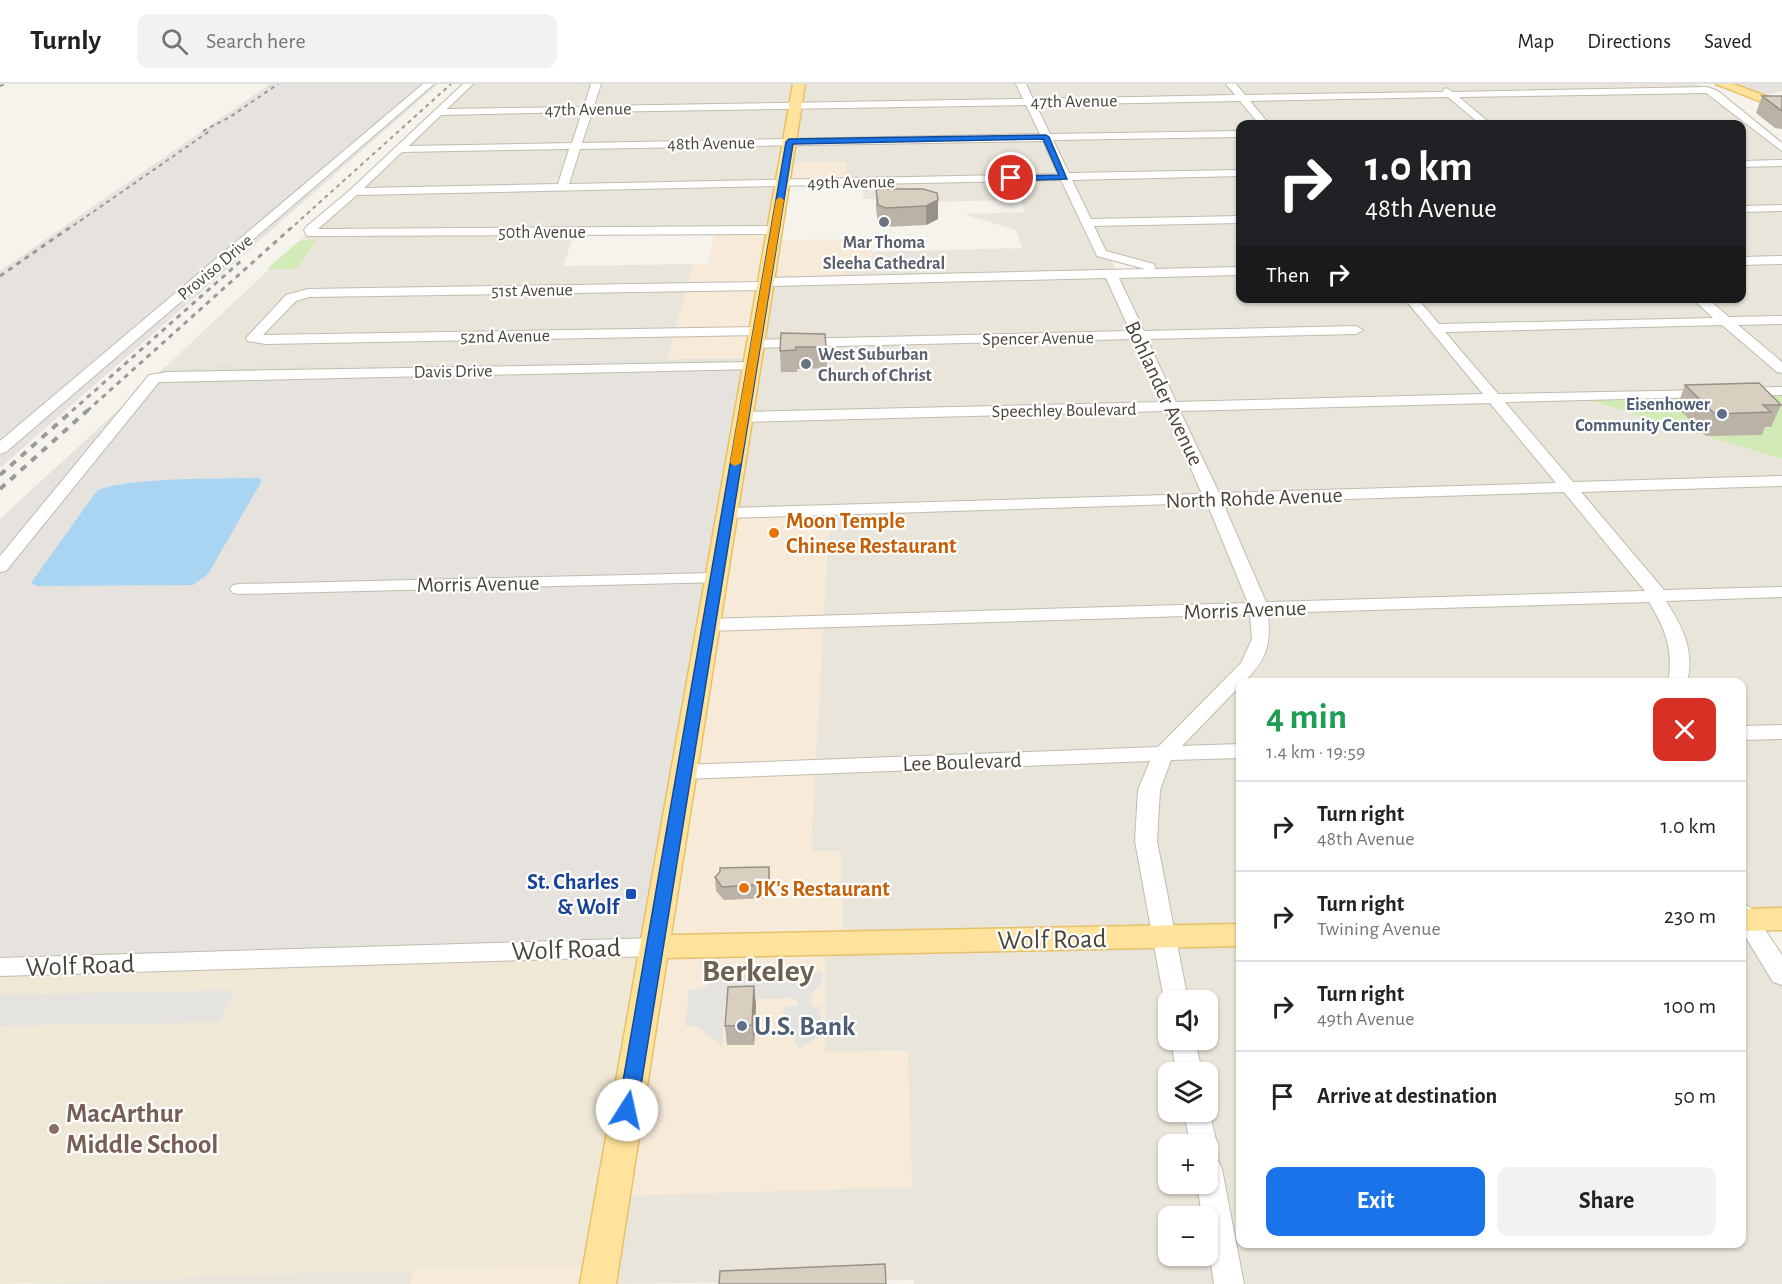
<!DOCTYPE html>
<html lang="en">
<head>
<meta charset="utf-8">
<style>
  :root { --surface:#fff; --page:#f2f2f2; --text:#222; --muted:#767676; --line:#e0e0e0; --accent:#1a73e8 }
  body { margin:0; font-family:"Alegreya Sans",sans-serif; background:var(--page); color:var(--text); height:100vh; display:flex; flex-direction:column; font-size:22px; white-space:nowrap }
  * { box-sizing:border-box; margin:0 }
  p { font-size:20px; color:var(--muted) }
  .icon { flex:none; width:33px; height:33px; fill:none; stroke:currentColor; stroke-width:2; stroke-linecap:round; stroke-linejoin:round }
  .map { position:relative; flex:1; overflow:hidden }
  .sheet { position:absolute; left:1236px; top:594px; width:510px; height:570px; display:flex; flex-direction:column; background:var(--surface); border-radius:12px; box-shadow:0 2px 4px #0004 }
  .sheet>* { flex:none }
  .top-card { position:absolute; left:1236px; top:36px; width:510px; height:183px; border-radius:12px; box-shadow:0 2px 4px #0004; background:#202124; color:#fff; overflow:hidden }
  .controls { position:absolute; left:1158px; top:906px; display:grid; gap:12px }
  .controls a { display:grid; place-items:center; width:60px; height:60px; border-radius:12px; background:var(--surface); box-shadow:0 2px 4px #0004; font-size:30px }
  .pin { position:absolute; display:grid; place-items:center; width:51px; height:51px; color:#fff; margin:-26px; border:3px solid #fff; border-radius:50%; box-shadow:0 2px 6px #0007 }
  .me { position:absolute; width:66px; margin:-33px; rotate:10deg; stroke-linejoin:round; filter:drop-shadow(0 0 4px #0008) }
  .turn { display:flex; align-items:center; gap:21px; height:126px; padding:0 30px; font-size:27px }
  .turn .icon { width:78px; height:78px; stroke-width:2.5 }
  .turn b { display:block; font-size:42px; line-height:51px }
  .then { display:flex; align-items:center; height:57px; padding:0 30px; background:#0003; gap:12px; font-size:22px }
  .round { display:grid; place-items:center; flex:none; width:63px; height:63px; border-radius:12px; background:var(--page) }
  .summary { display:flex; align-items:center; justify-content:space-between; height:102px; padding:0 30px }
  h1 { font-size:36px; font-weight:700; line-height:45px; color:#1e9e55 }
  .action { display:flex; gap:12px; margin-top:auto; padding:12px 30px }
  .action a { flex:1; height:69px; border-radius:12px; background:var(--accent); color:#fff; font-size:24px; font-weight:700; line-height:69px; text-align:center }
  .action a+a { background:var(--page); color:var(--text) }
  ul { padding:0; list-style:none }
  li { display:flex; align-items:center; gap:18px; height:90px; padding:0 30px; border-top:2px solid var(--line) }
  li div { flex:1 }
  li b { display:block; font-size:22px }
  li em { font-style:normal }
  header { display:flex; align-items:center; gap:36px; box-sizing:border-box; height:84px; padding:0 30px; background:var(--surface); border-bottom:2px solid var(--line) }
  header strong { font-size:28px }
  nav { display:flex; gap:33px; margin-inline-start:auto; font-size:21px }
  .search { width:420px; height:54px; background:var(--page); display:flex; align-items:center; gap:15px; box-sizing:border-box; padding:0 21px; border-radius:12px; color:var(--muted); font-size:22px }
  .map>svg:first-child { display:block }
</style>
</head>
<body>
<header>
<strong>Turnly</strong>
<div class="search"><svg class="icon" aria-label="search" viewBox="0 0 24 24"><circle cx="10" cy="10" r="6"/><path d="M15 15l6 6"/></svg>Search here</div>
<nav><a>Map</a><a>Directions</a><a>Saved</a></nav>
</header>
<div class="map">
<svg width="1782" height="1200" viewBox="0 0 1782 1200">
  <rect width="100%" height="100%" fill="#f6f3ec"/>
  <!-- residential -->
  <path fill="#eae5da" fill-rule="evenodd" d="M471 0H797L780 98 358 107Z
    M801 0H1698L1782 66V78L1742 79V40H1240V88L1063 92 1097 169 1110 173 1117 189 846 195 845 176 872 175V168L1022 164 1016 146 964 130 1025 128 1021 116 922 118 905 114 864 115 861 97H845L788 78Z
    M1782 79V309L1576 313 1782 375V831L1742 832V598H1240V847L843 855 841 767 811 768 730 428 768 199 1240 188V214H1742V80Z
    M1240 90V186L1170 188 1102 168 1067 93Z
    M779 100 773 145 575 148 563 182 693 180 668 275 165 283 351 109Z
    M1742 840H1744L1782 898V1200H1236L1203 1028H1208V988H1196L1189 956H1208V916H1182L1171 859 1240 856V1160H1742Z
    M1161 857 1172 916H1168V956H1179L1185 988H1168V1028H1193L1199 1060H1168V1100H1206L1225 1200H914V1196L606 1200 618 1112 908 967 825 968V862ZM1168 1132H1208V1172H1168Z
    M414 1185 410 1200H25L206 1192Z"/>
  <!-- commercial -->
  <path fill="#f7ead8" d="M788 78H846L845 97 785 98Z
    M773 145 750 274 668 275 693 180H708L715 146Z
    M871 155 873 175 845 176 846 195 769 197 775 156Z
    M830 425 811 767H841L843 855 660 858 730 428Z
    M825 862V968L908 967 912 1103 618 1112 659 867Z
    M594 1182 591 1200H410L414 1185Z"/>
  <!-- industrial -->
  <path fill="#e6e2dd" d="M270 0H438L0 384V187Z
    M1723 0H1782V7L1759 13Z
    M753 274 648 858 0 878V435L165 283Z"/>
  <!-- education -->
  <path fill="#efe8d6" d="M648 867 594 1182 414 1185 0 1200V892Z"/>
  <!-- green -->
  <path fill="#d2eab5" d="M317 156 296 185H267L299 157Z
    M1782 309V375L1584 315Z"/>
  <!-- parking -->
  <path fill="#e5e3e0" d="M823 887 822 898 813 909 811 919 812 923 820 922 822 951 800 964 794 959 795 951 783 945V926L785 923 798 921 797 916 792 914 725 916 722 961 696 942H685L689 906 705 904 710 900 712 893 716 891 798 889 799 897 796 898 802 899 804 888Z
    M234 906 220 938 0 942V911Z"/>
  <!-- water -->
  <path fill="#a9d4f2" d="M260 394 261 398 208 490 193 501 37 502 31 499 96 408C117 393 229 395 260 394Z"/>
  <g fill="none" stroke-linecap="round" stroke-linejoin="round">
    <defs>
      <path id="minor" d="M423 0H434L6 368 0 370V357Z
        M463 0H473L447 25 584 23 591 0H601L594 22 1023 15 1016 0H1026L1033 15 1235 11 1226 0H1236L1245 11 1442 8 1446 4 1453 8 1707 3 1718 7 1782 59V67L1706 9 1459 13 1491 40H1480L1448 13 1250 17 1269 40H1259L1240 17 1036 21 1050 50 1240 47V53L1053 56 1069 89 1240 86V92L1072 96 1091 135 1240 132V139L1094 142 1106 167 1154 180 1155 185 1240 183V191L1119 194 1144 247 1356 242 1363 246 1356 250 1147 255 1176 318 1483 310 1404 214H1417L1439 240 1713 234 1692 214H1707L1729 233 1782 232V240L1738 241 1782 278V289L1777 288 1722 241 1445 248 1498 310 1711 306 1713 309 1711 312 1706 313 1505 318 1573 398 1782 392V402L1581 408 1664 506 1782 503V513L1666 517C1683 544 1695 567 1687 598H1668C1674 566 1665 544 1649 518L1268 529C1271 562 1267 575 1244 598H1240V602L1182 662 1240 660V674L1171 676 1160 706 1157 757 1188 916H1168L1167 923 1164 916 1135 757 1138 706 1150 677 683 695 676 693 673 688 676 683 683 681 1158 663 1241 579 1252 555 1250 530 708 547 701 545 699 541 701 537 708 535 1248 519 1207 419 727 434 719 429 727 424 1202 410 1166 327 743 338 735 333 743 328 1162 318 1134 255 755 264 748 260 755 256 1130 247 1106 194 771 202 765 206 309 213 296 217 263 251 758 243 765 247 758 251 266 260 248 257 246 254 286 211 308 205 760 198 766 194 1145 185 1097 172 1061 96 357 111 318 145 774 142 780 146 774 150 307 152 304 146 306 143 350 106ZM1026 21 1040 50 582 59 592 28ZM582 28 572 59 409 62 441 31ZM1043 57 1058 90 569 100 580 65ZM569 65 558 100 364 104 402 68ZM1490 319 1556 399 1219 409 1180 327ZM1564 408 1645 507 1266 518 1223 419Z
        M1782 76V82L1742 83V77Z
        M1782 121V127L1742 128V122Z
        M1782 172V180L1742 181V173Z
        M752 278 757 279 759 282 757 285 159 298 6 487 0 488V472L149 291 167 288Z
        M1782 303V311L1742 312 1735 308 1742 304Z
        M716 489 722 490 725 494 722 498 239 510 233 509 230 505 233 501 239 500Z
        M1782 641V655L1742 656V642Z
        M1742 820 1750 823 1782 871V901L1773 898 1742 847Z
        M655 854 663 856 667 863 663 870 655 872 0 892V874Z
        M1171 956H1195L1202 988H1176Z
        M1208 1022 1217 1060 1213 1068 1208 1070V1060H1190L1184 1028H1208Z
        M1208 1073 1218 1076 1222 1085 1244 1200H1214L1208 1161V1132H1202L1197 1100H1208Z"/>
      <path id="major" d="M793 0H805L671 851 1240 840V862L667 874 616 1200H580Z
        M1716 0H1733L1782 18V26Z
        M1782 824V846L1742 847V825Z"/>
    </defs>
    <!-- minor casing -->
    <use href="#minor" stroke="#c2bbae" stroke-width="2"/>
    <!-- major casing -->
    <use href="#major" stroke="#e6c16a" stroke-width="3"/>
    <!-- minor -->
    <use href="#minor" fill="#fff" fill-rule="evenodd"/>
    <!-- major -->
    <use href="#major" fill="#ffe39c" fill-rule="evenodd"/>
    <!-- rail-far2 -->
    <path stroke="#9a9a9a" stroke-width="2" stroke-dasharray="4 4" stroke-linecap="butt" d="M0 2 5 0
      M203 47 230 33 278 0
      M67 146 211 46
      M289 146 451 0"/>
    <!-- rail-far1 -->
    <path stroke="#9a9a9a" stroke-width="3" stroke-dasharray="5 5" stroke-linecap="butt" d="M0 192 69 144
      M72 327 242 176
      M87 327 291 144"/>
    <!-- rail -->
    <path stroke="#9a9a9a" stroke-width="4" stroke-dasharray="7 7" stroke-linecap="butt" d="M0 391 73 326
      M0 405 88 326"/>
  </g>
  <!-- wall -->
  <path fill="#bab2a6" d="M1762 12H1782V45L1775 44 1756 29Z
    M876 105 938 116V135L926 141 886 143 878 140 876 124Z
    M825 250 827 284 797 285V288H781L780 267Z
    M1685 301 1781 321 1771 343H1765L1762 351 1706 352 1677 323Z
    M715 793 770 797V814L724 816 716 807Z
    M754 902 756 922 754 961H727L725 942Z"/>
  <!-- shaded-wall -->
  <path fill="#979187" d="M938 116V135L926 141V122Z
    M769 783 770 797V814L769 800Z
    M754 902 756 922 754 961 752 941Z"/>
  <!-- building -->
  <path fill="#d8cfc1" stroke="#979187" stroke-width="1.5" d="M1762 12H1782V27Z
    M876 105H923L937 109 938 116 926 122 886 124 878 121Z
    M781 249 825 250 826 263H796V266L780 267Z
    M1759 299 1781 321H1763L1771 328 1715 330 1685 301Z
    M769 783V800L722 803 715 793 720 788V784Z
    M754 902 752 941 725 942 728 903Z
    M885 1180 886 1200H719L720 1187Z"/>
  <!-- route -->
  <path fill="#1a73e8" stroke="#114b97" stroke-width="1.5" d="M1046 51 1049 53 1067 95 1011 97 1007 94 1011 92 1059 91 1043 55 793 60 637 1026 634 1031 627 1034 621 1031 618 1026 786 58 789 55Z"/>
  <!-- slow -->
  <path fill="#f59e0b" d="M780 113 784 116 741 379 735 382 730 379 776 116Z"/>
  <!-- markers -->
  <g fill="#6b7280" stroke="#fff" stroke-width="2">
    <circle cx="884" cy="138" r="6"/>
    <circle cx="806" cy="280" r="6"/>
  </g>
  <g fill="#5c6f8a" stroke="#fff" stroke-width="2">
    <circle cx="1722" cy="330" r="6"/>
    <circle cx="742" cy="942" r="6"/>
  </g>
  <g fill="#e8710a" stroke="#fff" stroke-width="2">
    <circle cx="774" cy="449" r="6"/>
    <circle cx="744" cy="804" r="6"/>
  </g>
  <rect fill="#1a4fb4" stroke="#fff" stroke-width="2" x="625" y="804" width="12" height="12" rx="3"/>
  <circle fill="#8d6e63" stroke="#fff" stroke-width="2" cx="54" cy="1045" r="6"/>
  <g text-anchor="middle" stroke-width="4.5" stroke-linejoin="round" paint-order="stroke">
    <!-- far-street labels -->
    <g font-size="18" fill="#4b4439" stroke="#fff">
      <text transform="translate(1074 17) rotate(-1)" y="6">47th Avenue</text>
      <text transform="translate(588 25) rotate(-1)" y="6">47th Avenue</text>
      <text transform="translate(711 59) rotate(-1)" y="6">48th Avenue</text>
      <text transform="translate(851 98) rotate(-1)" y="6">49th Avenue</text>
      <text x="542" y="154">50th Avenue</text>
      <text transform="translate(215 183) rotate(-40)" y="6">Proviso Drive</text>
      <text transform="translate(532 206) rotate(-1)" y="6">51st Avenue</text>
      <text transform="translate(505 252) rotate(-1)" y="6">52nd Avenue</text>
      <text transform="translate(1038 254) rotate(-1)" y="6">Spencer Avenue</text>
      <text transform="translate(453 287) rotate(-1)" y="6">Davis Drive</text>
      <text transform="translate(1064 326) rotate(-1)" y="6">Speechley Boulevard</text>
    </g>
    <!-- far-worship labels -->
    <g font-size="18" font-weight="bold" fill="#5b616d" stroke="#fff">
      <text x="884" y="164">Mar Thoma<tspan x="884" dy="21">Sleeha Cathedral</tspan></text>
      <text x="818" y="276" text-anchor="start">West Suburban<tspan x="818" dy="21">Church of Christ</tspan></text>
    </g>
    <!-- far-service labels -->
    <g font-size="18" font-weight="bold" fill="#4e5e75" stroke="#fff" text-anchor="end">
      <text x="1710" y="326">Eisenhower<tspan x="1710" dy="21">Community Center</tspan></text>
    </g>
    <!-- street labels -->
    <g font-size="22" fill="#4b4439" stroke="#fff">
      <text transform="translate(1165 309) rotate(65)" y="8">Bohlander Avenue</text>
      <text transform="translate(1254 413) rotate(-2)" y="8">North Rohde Avenue</text>
      <text transform="translate(478 499) rotate(-1)" y="8">Morris Avenue</text>
      <text transform="translate(1245 525) rotate(-2)" y="8">Morris Avenue</text>
      <text transform="translate(962 677) rotate(-2)" y="8">Lee Boulevard</text>
    </g>
    <!-- food labels -->
    <g font-size="22" font-weight="bold" fill="#c56008" stroke="#fff" text-anchor="start">
      <text x="786" y="444">Moon Temple<tspan x="786" dy="25">Chinese Restaurant</tspan></text>
      <text x="756" y="812">JK's Restaurant</text>
    </g>
    <!-- transit labels -->
    <g font-size="22" font-weight="bold" fill="#164399" stroke="#fff" text-anchor="end">
      <text x="619" y="805">St. Charles<tspan x="619" dy="25">&amp; Wolf</tspan></text>
    </g>
    <!-- near-street labels -->
    <g font-size="27" fill="#4b4439" stroke="#fff">
      <text transform="translate(1052 855) rotate(-1)" y="9">Wolf Road</text>
      <text transform="translate(566 865) rotate(-2)" y="9">Wolf Road</text>
      <text transform="translate(80 881) rotate(-2)" y="9">Wolf Road</text>
    </g>
    <!-- near-service labels -->
    <g font-size="27" font-weight="bold" fill="#4e5e75" stroke="#fff" text-anchor="start">
      <text x="754" y="951">U.S. Bank</text>
    </g>
    <!-- near-education labels -->
    <g font-size="27" font-weight="bold" fill="#785e54" stroke="#fff" text-anchor="start">
      <text x="66" y="1038">MacArthur<tspan x="66" dy="31">Middle School</tspan></text>
    </g>
    <!-- near-quarter labels -->
    <g font-size="32" font-weight="bold" fill="#6e6250" stroke="#fff">
      <text x="758" y="897">Berkeley</text>
    </g>
  </g>
</svg>
<div class="controls">
<a><svg class="icon" aria-label="sound" viewBox="0 0 24 24"><path d="M4 9h4l5-4v14l-5-4H4zM17 9q2 3 0 6"/></svg></a>
<a><svg class="icon" aria-label="layers" viewBox="0 0 24 24"><path d="M12 4l9 5-9 5-9-5zM3 14l9 5 9-5"/></svg></a>
<a>+</a>
<a>−</a>
</div>
<div class="pin" style="left:1011px;top:94px;background:#d93025"><svg class="icon" aria-label="arrive" viewBox="0 0 24 24"><path d="M6 21V4h12l-3 4 3 4H6"/></svg></div>
<svg class="me" style="left:627px;top:1026px" viewBox="-20 -20 40 40"><circle r="19" fill="#fff"/><path d="M0-13L10 11 0 6-10 11z" fill="#1a73e8"/></svg>
<div class="top-card">
<div class="turn"><svg class="icon" aria-label="right" viewBox="0 0 24 24"><path d="M7 20v-9h11M14 6l5 5-5 5"/></svg><div><b>1.0 km</b>48th Avenue</div></div>
<div class="then">Then<svg class="icon" aria-label="right" viewBox="0 0 24 24"><path d="M7 20v-9h11M14 6l5 5-5 5"/></svg></div>
</div>
<section class="sheet">
<div class="summary"><div><h1>4 min</h1><p>1.4 km · 19:59</p></div><a class="round" style="background:#d93025;color:#fff"><svg class="icon" aria-label="close" viewBox="0 0 24 24"><path d="M6 6l12 12M18 6L6 18"/></svg></a></div>
<ul>
<li><svg class="icon" aria-label="right" viewBox="0 0 24 24"><path d="M7 20v-9h11M14 6l5 5-5 5"/></svg><div><b>Turn right</b><p>48th Avenue</p></div><em>1.0 km</em></li>
<li><svg class="icon" aria-label="right" viewBox="0 0 24 24"><path d="M7 20v-9h11M14 6l5 5-5 5"/></svg><div><b>Turn right</b><p>Twining Avenue</p></div><em>230 m</em></li>
<li><svg class="icon" aria-label="right" viewBox="0 0 24 24"><path d="M7 20v-9h11M14 6l5 5-5 5"/></svg><div><b>Turn right</b><p>49th Avenue</p></div><em>100 m</em></li>
<li><svg class="icon" aria-label="arrive" viewBox="0 0 24 24"><path d="M6 21V4h12l-3 4 3 4H6"/></svg><div><b>Arrive at destination</b></div><em>50 m</em></li>
</ul>
<div class="action"><a>Exit</a><a>Share</a></div>
</section>
</div>
</body>
</html>
